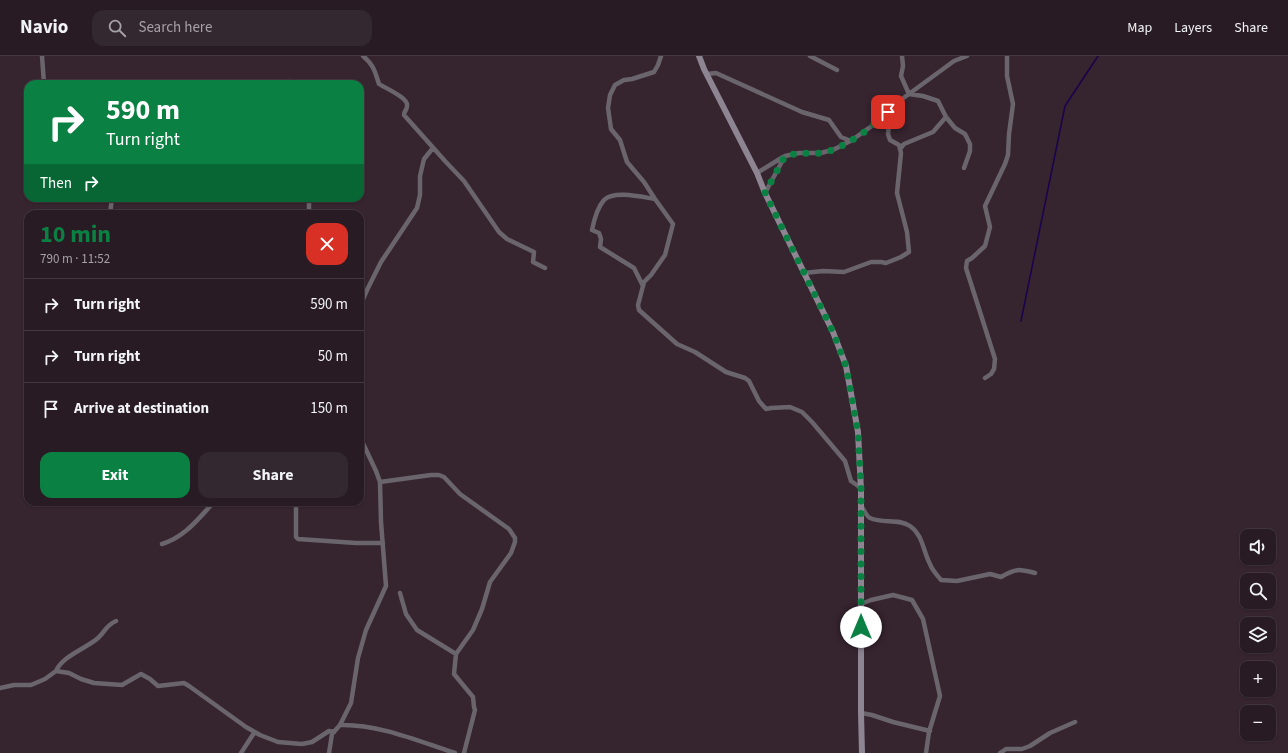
<!DOCTYPE html>
<html lang="en">
<head>
<meta charset="utf-8">
<style>
  :root { --surface:#281b23; --page:#342830; --text:#f1f3f6; --muted:#a5a1a6; --line:#443941; --accent:#0b8043 }
  body { margin:0; font-family:"Source Sans 3",sans-serif; background:var(--page); color:var(--text); height:100vh; display:flex; flex-direction:column; font-size:15px; white-space:nowrap }
  * { box-sizing:border-box; margin:0 }
  p { font-size:13px; color:var(--muted) }
  .icon { flex:none; width:22px; height:22px; fill:none; stroke:currentColor; stroke-width:2; stroke-linecap:round; stroke-linejoin:round }
  .map { position:relative; flex:1; overflow:hidden }
  .details { position:absolute; left:24px; top:154px; width:340px; height:296px; display:flex; flex-direction:column; background:var(--surface); border-radius:12px; box-shadow:0 1px 3px #0004,0 0 0 1px var(--line) }
  .details>* { flex:none }
  .banner { position:absolute; left:24px; top:24px; width:340px; height:122px; border-radius:12px; box-shadow:0 1px 3px #0004,0 0 0 1px var(--line); background:#0b8043; color:#fff; overflow:hidden }
  .buttons { position:absolute; left:1240px; top:473px; display:grid; gap:8px }
  .buttons a { display:grid; place-items:center; width:36px; height:36px; border-radius:8px; background:var(--surface); box-shadow:0 1px 3px #0004,0 0 0 1px var(--line); font-size:20px }
  .pin { position:absolute; display:grid; place-items:center; width:34px; height:34px; color:#fff; margin:-17px; border-radius:8px; box-shadow:0 2px 6px #0006 }
  .me { position:absolute; width:44px; margin:-22px; rotate:0deg; stroke-linejoin:round; filter:drop-shadow(0 0 3px #0008) }
  .turn { display:flex; align-items:center; gap:14px; height:84px; padding:0 16px; font-size:18px }
  .turn .icon { width:52px; height:52px; stroke-width:2.5 }
  .turn b { display:block; font-size:28px; line-height:34px }
  .then { display:flex; align-items:center; height:38px; padding:0 16px; background:#0003; gap:8px; font-size:15px }
  .round { display:grid; place-items:center; flex:none; width:42px; height:42px; border-radius:12px; background:var(--page) }
  .head { display:flex; align-items:center; justify-content:space-between; height:68px; padding:0 16px }
  h1 { font-size:24px; font-weight:700; line-height:30px; color:var(--accent) }
  .button { display:flex; gap:8px; margin-top:auto; padding:8px 16px }
  .button a { flex:1; height:46px; border-radius:12px; background:var(--accent); color:#fff; font-size:16px; font-weight:700; line-height:46px; text-align:center }
  .button a+a { background:var(--page); color:var(--text) }
  ul { padding:0; list-style:none }
  li { display:flex; align-items:center; gap:12px; height:52px; padding:0 16px; border-top:1px solid var(--line) }
  li div { flex:1 }
  li b { display:block; font-size:15px }
  li em { font-style:normal }
  header { display:flex; align-items:center; gap:24px; box-sizing:border-box; height:56px; padding:0 20px; background:var(--surface); border-bottom:1px solid var(--line) }
  header strong { font-size:19px }
  nav { display:flex; gap:22px; margin-inline-start:auto; font-size:14px }
  .search { width:280px; height:36px; background:var(--page); display:flex; align-items:center; gap:10px; box-sizing:border-box; padding:0 14px; border-radius:12px; color:var(--muted); font-size:15px }
  .map>svg:first-child { display:block }
</style>
</head>
<body>
<header>
<strong>Navio</strong>
<div class="search"><svg class="icon" aria-label="search" viewBox="0 0 24 24"><circle cx="10" cy="10" r="6"/><path d="M15 15l6 6"/></svg>Search here</div>
<nav><a>Map</a><a>Layers</a><a>Share</a></nav>
</header>
<div class="map">
<svg width="1288" height="697" viewBox="0 0 1288 697">
  <rect width="100%" height="100%" fill="#36242f"/>
  <g fill="none" stroke-linecap="round" stroke-linejoin="round">
    <!-- stream -->
    <path stroke="#19024e" stroke-width="1.5" d="M1021 265 1065 50 1098 0"/>
    <!-- street -->
    <path stroke="#6a656d" stroke-width="4.5" d="M42 0 44 28
      M363 0C374 9 375 16 379 28 385 32 409 42 407 50 407 54 404 55 404 59L445 105 464 125 499 176 507 183 534 196 533 206 545 212
      M661 0 658 9 654 16 632 23 624 24 615 29 610 39 608 52 611 73 620 84 627 106 644 126 655 143 673 168 665 199 651 219 644 226 638 249 639 254 677 288 695 296 726 316 745 322 749 325 759 345 766 353 771 352 790 351 802 356 812 366 845 405 851 425 861 432
      M810 0 837 14
      M902 0 903 10 901 20 909 38 923 40 938 45 946 61 955 72 965 78 970 88V95L964 112
      M707 18 716 17 802 56 829 64 841 81 851 85
      M276 28 290 25 298 28
      M900 93 904 88 933 76 946 61
      M757 117 783 101
      M765 137 785 100 799 97H821L835 93 852 84 876 67 898 46 954 5 967 0
      M110 158 112 142
      M309 158V142
      M804 217 823 215 844 216 871 206H881L886 207 901 201 909 196 907 176 897 137 901 97 899 89 890 84 888 78 889 70 887 67 879 65
      M643 230 634 212 600 191 601 183 599 177 592 174C594 164 597 152 604 144 614 134 642 141 655 143
      M360 250 367 234 381 206 417 152 420 139V120L424 103 433 92
      M985 322 991 318 994 313 995 303 966 212 967 205 972 202 985 190 990 171 985 150 1005 108 1008 99 1009 78 1013 48 1007 20V0
      M380 426 431 419H439L444 421 460 438 509 473 515 482V486L511 497 490 526 482 553 473 574 456 598
      M296 446V481L298 483 356 487H383
      M861 450C864 453 866 460 870 462 883 468 898 462 910 470 923 479 923 495 930 508 932 514 937 519 941 524L957 525 990 518 1001 521C1016 512 1019 513 1035 517
      M162 488C185 481 198 463 214 446
      M400 537 406 558 417 574 456 598 454 618 473 641 474 651 475 654 464 697
      M861 548 871 544 893 539 912 544 923 563 940 640 929 676 926 697
      M56 615C62 600 87 592 98 582 106 575 105 570 116 565
      M0 632 14 629H31L45 623 56 615 69 617 81 623 94 627 122 629 141 618 150 623 158 630 184 627 189 630 246 671 260 679 278 686 302 688 312 686 329 675 334 676
      M861 657 872 659 893 666 930 675
      M340 669 351 647 358 602 366 574 386 530 381 466 380 426 376 415 360 381
      M241 697 254 677
      M329 697 332 678 340 669C379 668 418 685 455 697
      M1000 697 1006 693H1022L1030 690 1050 677 1075 666"/>
    <!-- secondary -->
    <path stroke="#8e8593" stroke-width="6" d="M699 0 704 13 757 117 765 137 833 276 846 310 858 376 861 434V657L862 697"/>
  </g>
  <g fill="none" stroke-linecap="round" stroke-linejoin="round">
    <!-- route -->
    <path stroke="#0b8043" stroke-width="7" stroke-dasharray="0 12.6" d="M861 571V432L858 376 846 310 833 276 765 137 785 100C790 99 795 98 800 97 807 97 814 98 821 97 845 93 872 71 888 56"/>
  </g>
</svg>
<div class="buttons">
<a><svg class="icon" aria-label="sound" viewBox="0 0 24 24"><path d="M4 9h4l5-4v14l-5-4H4zM17 9q2 3 0 6"/></svg></a>
<a><svg class="icon" aria-label="search" viewBox="0 0 24 24"><circle cx="10" cy="10" r="6"/><path d="M15 15l6 6"/></svg></a>
<a><svg class="icon" aria-label="layers" viewBox="0 0 24 24"><path d="M12 4l9 5-9 5-9-5zM3 14l9 5 9-5"/></svg></a>
<a>+</a>
<a>−</a>
</div>
<div class="pin" style="left:888px;top:56px;background:#d93025"><svg class="icon" aria-label="arrive" viewBox="0 0 24 24"><path d="M6 21V4h12l-3 4 3 4H6"/></svg></div>
<svg class="me" style="left:861px;top:571px" viewBox="-20 -20 40 40"><circle r="19" fill="#fff"/><path d="M0-13L10 11 0 6-10 11z" fill="#0b8043"/></svg>
<div class="banner">
<div class="turn"><svg class="icon" aria-label="right" viewBox="0 0 24 24"><path d="M7 20v-9h11M14 6l5 5-5 5"/></svg><div><b>590 m</b>Turn right</div></div>
<div class="then">Then<svg class="icon" aria-label="right" viewBox="0 0 24 24"><path d="M7 20v-9h11M14 6l5 5-5 5"/></svg></div>
</div>
<section class="details">
<div class="head"><div><h1>10 min</h1><p>790 m · 11:52</p></div><a class="round" style="background:#d93025;color:#fff"><svg class="icon" aria-label="close" viewBox="0 0 24 24"><path d="M6 6l12 12M18 6L6 18"/></svg></a></div>
<ul>
<li><svg class="icon" aria-label="right" viewBox="0 0 24 24"><path d="M7 20v-9h11M14 6l5 5-5 5"/></svg><div><b>Turn right</b></div><em>590 m</em></li>
<li><svg class="icon" aria-label="right" viewBox="0 0 24 24"><path d="M7 20v-9h11M14 6l5 5-5 5"/></svg><div><b>Turn right</b></div><em>50 m</em></li>
<li><svg class="icon" aria-label="arrive" viewBox="0 0 24 24"><path d="M6 21V4h12l-3 4 3 4H6"/></svg><div><b>Arrive at destination</b></div><em>150 m</em></li>
</ul>
<div class="button"><a>Exit</a><a>Share</a></div>
</section>
</div>
</body>
</html>
